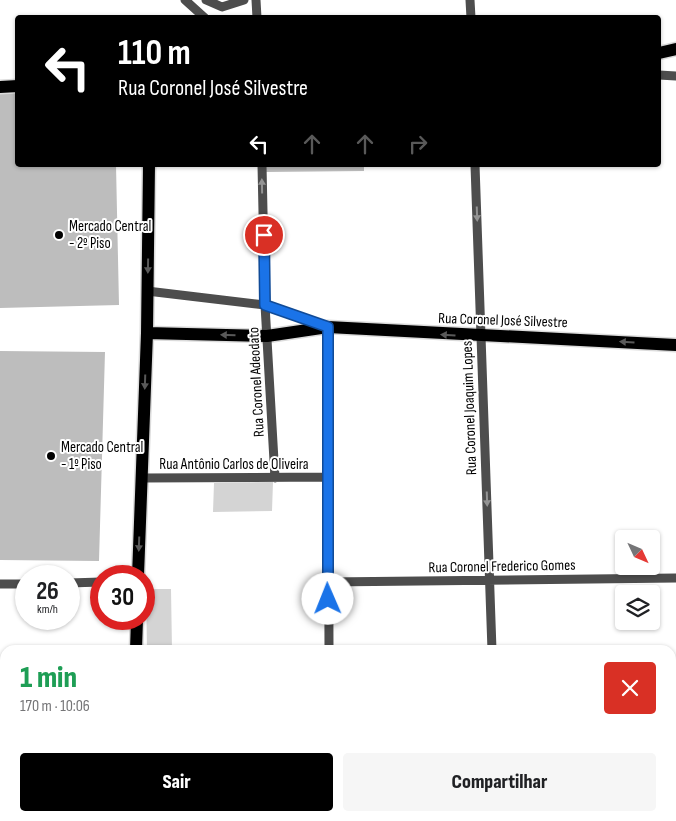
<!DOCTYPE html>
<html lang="pt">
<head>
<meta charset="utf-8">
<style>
  :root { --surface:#fff; --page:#f6f6f6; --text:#202124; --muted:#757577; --accent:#000 }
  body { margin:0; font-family:"Sofia Sans Condensed",sans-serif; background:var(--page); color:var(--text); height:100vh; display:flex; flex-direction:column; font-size:19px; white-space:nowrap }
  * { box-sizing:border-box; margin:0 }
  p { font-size:16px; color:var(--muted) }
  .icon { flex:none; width:28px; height:28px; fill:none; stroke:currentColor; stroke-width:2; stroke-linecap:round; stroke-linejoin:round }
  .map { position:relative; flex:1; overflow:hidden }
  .drawer { position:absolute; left:0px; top:645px; width:676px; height:176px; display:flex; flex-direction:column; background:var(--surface); border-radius:15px 15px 0 0; box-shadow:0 1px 4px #0004 }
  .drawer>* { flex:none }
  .guide { position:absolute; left:15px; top:15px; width:646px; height:152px; border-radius:5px; box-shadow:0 1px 4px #0004; background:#000; color:#fff; overflow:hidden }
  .needle { width:32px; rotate:134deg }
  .tools { position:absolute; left:615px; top:530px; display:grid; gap:10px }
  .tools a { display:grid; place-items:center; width:45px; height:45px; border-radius:5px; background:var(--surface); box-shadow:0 1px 4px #0004; font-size:25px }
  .speed { position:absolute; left:15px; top:565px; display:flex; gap:10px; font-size:25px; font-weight:700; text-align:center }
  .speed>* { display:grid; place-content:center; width:65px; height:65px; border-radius:50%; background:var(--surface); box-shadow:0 1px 4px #0004; line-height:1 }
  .speed small { font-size:12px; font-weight:400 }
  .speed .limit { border:8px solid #d22; background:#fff; color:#111 }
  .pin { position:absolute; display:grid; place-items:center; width:42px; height:42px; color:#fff; margin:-21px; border:2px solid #fff; border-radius:50%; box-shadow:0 1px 5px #0007 }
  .me { position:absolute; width:55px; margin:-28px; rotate:359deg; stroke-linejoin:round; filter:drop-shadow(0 0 4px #0008) }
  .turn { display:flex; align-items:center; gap:18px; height:105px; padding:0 20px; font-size:22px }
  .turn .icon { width:65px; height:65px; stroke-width:2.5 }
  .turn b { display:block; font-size:35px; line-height:42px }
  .lanes { display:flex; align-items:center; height:48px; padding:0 20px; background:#0003; justify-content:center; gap:25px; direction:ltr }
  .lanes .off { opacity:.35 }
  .round { display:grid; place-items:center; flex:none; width:52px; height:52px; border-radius:5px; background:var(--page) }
  .overview { display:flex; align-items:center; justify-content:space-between; height:85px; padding:0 20px }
  h1 { font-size:30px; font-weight:800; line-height:38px; color:#1e9e55 }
  .cta { display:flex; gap:10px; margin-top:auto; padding:10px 20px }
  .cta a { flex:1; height:58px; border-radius:5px; background:var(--accent); color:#fff; font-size:20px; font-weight:800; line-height:58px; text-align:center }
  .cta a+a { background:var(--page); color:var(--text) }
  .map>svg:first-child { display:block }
</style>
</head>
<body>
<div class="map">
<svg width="676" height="821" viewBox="0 0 676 821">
  <rect width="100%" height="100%" fill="#fff"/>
  <!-- green -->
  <path fill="#d4d4d4" d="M273 482 272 511 213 512 214 483Z
    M146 589H171L172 650H147Z"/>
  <!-- building -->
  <path fill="#bdbdbd" d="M0 92H18V165H116L119 305 0 308Z
    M266 165H364V171L266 172Z
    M0 351 105 352 99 561 0 560Z
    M0 673H5V742L0 741Z
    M0 749H5V789H0Z"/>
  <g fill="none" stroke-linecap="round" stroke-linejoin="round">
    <defs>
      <path id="major" d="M659 53 676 49
        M0 87 18 86
        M147 333 267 336 328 327 676 345
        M138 576 147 333 149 165
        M136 650 137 619
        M131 816V821"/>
    </defs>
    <!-- major casing -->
    <use href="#major" stroke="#dbdbdb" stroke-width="15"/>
    <!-- minor -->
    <path stroke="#4d4d4d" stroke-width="9" d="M185 0 205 18
      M206 0 222 7 244 0
      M256 0 257 18
      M470 0 471 18
      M659 75 676 76
      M262 165 265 305 275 478
      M475 165 492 650
      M147 291 265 305 328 327 329 650
      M142 478 327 477
      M328 582 676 578
      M69 583 101 582
      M0 584H26
      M671 804H676
      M0 809H5
      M331 816V821
      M495 816V821"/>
    <!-- major -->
    <use href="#major" stroke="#000" stroke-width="12"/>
  </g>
  <!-- one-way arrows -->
  <defs><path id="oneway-solid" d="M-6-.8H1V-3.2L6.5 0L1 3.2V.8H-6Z" transform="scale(1.25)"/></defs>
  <g fill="#949494">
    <use href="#oneway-solid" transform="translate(262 186) rotate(-91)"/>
    <use href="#oneway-solid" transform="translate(477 214) rotate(88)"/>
    <use href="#oneway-solid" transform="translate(487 499) rotate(88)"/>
  </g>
  <g fill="#595959">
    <use href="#oneway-solid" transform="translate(148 266) rotate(91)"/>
    <use href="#oneway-solid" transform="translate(228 335) rotate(-178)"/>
    <use href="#oneway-solid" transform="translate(448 335) rotate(-176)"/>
    <use href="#oneway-solid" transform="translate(627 342) rotate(-177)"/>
    <use href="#oneway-solid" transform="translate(145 382) rotate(92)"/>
    <use href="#oneway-solid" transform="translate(139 544) rotate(92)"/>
  </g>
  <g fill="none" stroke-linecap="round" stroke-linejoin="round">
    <defs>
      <path id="route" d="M264 235 265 305 328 327V599"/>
    </defs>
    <!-- route casing -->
    <use href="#route" stroke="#114b97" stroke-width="12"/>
    <!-- route -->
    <use href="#route" stroke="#1a73e8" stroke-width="9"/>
  </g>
  <!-- markers -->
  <g fill="#000" stroke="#fff" stroke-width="2">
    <circle cx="59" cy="235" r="5"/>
    <circle cx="51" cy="456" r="5"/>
  </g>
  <g text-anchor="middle" stroke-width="4" stroke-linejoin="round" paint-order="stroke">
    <!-- poi labels -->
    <g font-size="15" fill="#000" stroke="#fff" text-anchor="start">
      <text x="69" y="231">Mercado Central<tspan x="69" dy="17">- 2º Piso</tspan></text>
      <text x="61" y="452">Mercado Central<tspan x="61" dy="17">- 1º Piso</tspan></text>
    </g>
    <!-- street labels -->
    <g font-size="15" fill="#000" stroke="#fff">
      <text transform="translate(503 320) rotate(2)" y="5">Rua Coronel José Silvestre</text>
      <text transform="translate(256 382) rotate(-93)" y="5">Rua Coronel Adeodato</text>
      <text transform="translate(469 408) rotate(-92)" y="5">Rua Coronel Joaquim Lopes</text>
      <text x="234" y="469">Rua Antônio Carlos de Oliveira</text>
      <text transform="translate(502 566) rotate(-1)" y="5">Rua Coronel Frederico Gomes</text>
    </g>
  </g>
</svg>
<div class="tools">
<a><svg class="needle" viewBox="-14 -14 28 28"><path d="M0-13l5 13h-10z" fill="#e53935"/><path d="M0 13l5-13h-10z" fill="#757577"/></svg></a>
<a><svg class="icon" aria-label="layers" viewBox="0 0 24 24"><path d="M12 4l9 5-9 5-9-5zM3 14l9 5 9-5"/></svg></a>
</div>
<div class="speed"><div>26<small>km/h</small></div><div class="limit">30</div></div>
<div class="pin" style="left:264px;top:235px;background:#d93025"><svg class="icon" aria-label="arrive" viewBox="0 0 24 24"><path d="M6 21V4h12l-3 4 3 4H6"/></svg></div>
<svg class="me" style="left:328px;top:599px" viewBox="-20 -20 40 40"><circle r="19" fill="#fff"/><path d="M0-13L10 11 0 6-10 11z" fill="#1a73e8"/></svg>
<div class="guide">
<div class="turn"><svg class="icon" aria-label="left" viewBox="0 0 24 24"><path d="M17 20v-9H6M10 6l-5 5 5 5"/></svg><div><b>110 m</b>Rua Coronel José Silvestre</div></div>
<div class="lanes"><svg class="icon" aria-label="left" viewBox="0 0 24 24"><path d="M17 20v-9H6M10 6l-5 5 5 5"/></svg><svg class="icon off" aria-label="ahead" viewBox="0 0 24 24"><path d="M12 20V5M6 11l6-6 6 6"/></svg><svg class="icon off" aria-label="ahead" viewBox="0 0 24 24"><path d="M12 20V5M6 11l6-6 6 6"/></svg><svg class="icon off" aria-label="right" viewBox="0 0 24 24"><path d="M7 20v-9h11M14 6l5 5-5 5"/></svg></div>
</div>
<section class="drawer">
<div class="overview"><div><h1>1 min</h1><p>170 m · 10:06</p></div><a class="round" style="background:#d93025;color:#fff"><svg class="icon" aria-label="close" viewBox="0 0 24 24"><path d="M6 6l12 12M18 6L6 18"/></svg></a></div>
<div class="cta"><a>Sair</a><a>Compartilhar</a></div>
</section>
</div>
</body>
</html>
